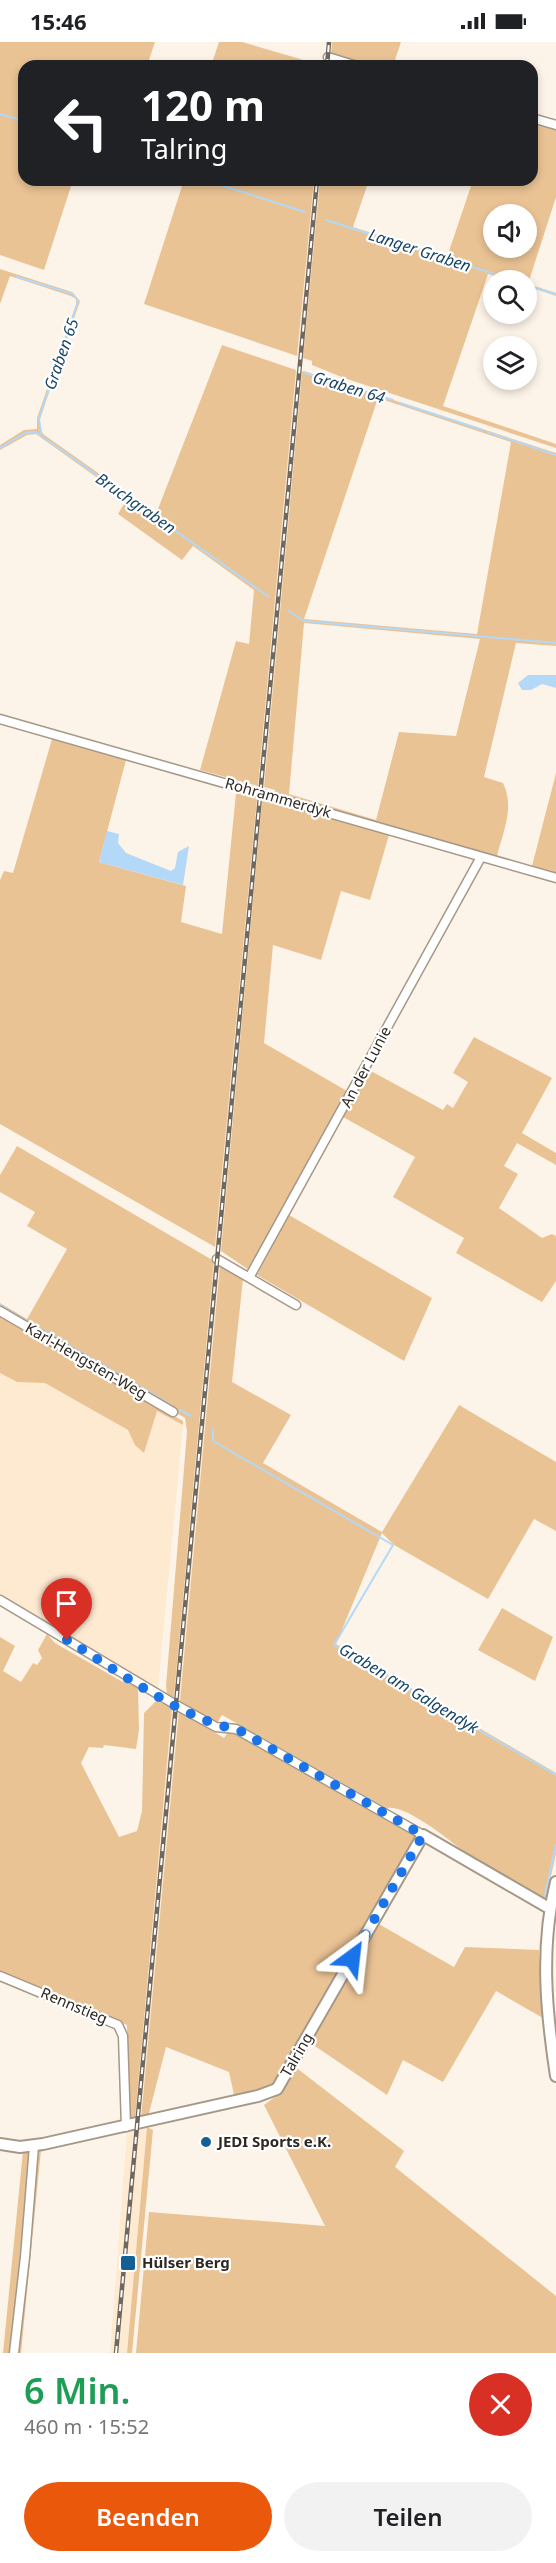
<!DOCTYPE html>
<html lang="de">
<head>
<meta charset="utf-8">
<style>
  :root { --surface:#fff; --page:#f2f2f2; --text:#202124; --muted:#757577; --accent:#ea580c }
  body { margin:0; font-family:"Noto Sans",sans-serif; background:var(--page); color:var(--text); height:100vh; display:flex; flex-direction:column; font-size:22px; white-space:nowrap }
  * { box-sizing:border-box; margin:0 }
  p { font-size:20px; color:var(--muted) }
  .icon { flex:none; width:33px; height:33px; fill:none; stroke:currentColor; stroke-width:2; stroke-linecap:round; stroke-linejoin:round }
  .map { position:relative; height:2311px; overflow:hidden }
  .side { display:flex; flex-direction:column; background:var(--surface); flex:1 }
  .side>* { flex:none }
  .guide { position:absolute; left:18px; top:18px; width:520px; height:126px; border-radius:18px; box-shadow:0 3px 9px #0003; background:#202124; color:#fff; overflow:hidden }
  .controls { position:absolute; left:483px; top:162px; display:grid; gap:12px }
  .controls a { display:grid; place-items:center; width:54px; height:54px; border-radius:50%; background:var(--surface); box-shadow:0 3px 9px #0003; font-size:30px }
  .pin { position:absolute; display:grid; place-items:center; width:51px; height:51px; color:#fff; margin:-62px -26px; border-radius:50% 50% 50% 0; rotate:-45deg; box-shadow:0 0 6px #0007 }
  .pin .icon { rotate:45deg }
  .me { position:absolute; width:66px; margin:-33px; rotate:30deg; stroke-linejoin:round; filter:drop-shadow(0 0 4px #0008) }
  .turn { display:flex; align-items:center; gap:21px; height:126px; padding:0 24px; font-size:27px }
  .turn .icon { width:78px; height:78px; stroke-width:2.5 }
  .turn b { display:block; font-size:42px; line-height:51px }
  .round { display:grid; place-items:center; flex:none; width:63px; height:63px; border-radius:32px; background:var(--page) }
  .summary { display:flex; align-items:center; justify-content:space-between; height:102px; padding:0 24px }
  h1 { font-size:36px; font-weight:600; line-height:45px; color:#1e9e55 }
  .action { display:flex; gap:12px; margin-top:auto; padding:12px 24px }
  .action a { flex:1; height:69px; border-radius:36px; background:var(--accent); color:#fff; font-size:24px; font-weight:600; line-height:69px; text-align:center }
  .action a+a { background:var(--page); color:var(--text) }
  .status { display:flex; justify-content:space-between; align-items:center; height:42px; padding:0 30px; background:var(--surface); direction:ltr }
  .status svg { height:16px; fill:currentColor }
  .map>svg:first-child { display:block }
</style>
</head>
<body>
<div class="status"><b>15:46</b><svg viewBox="0 0 49 12"><path d="M0 12V9h3v3zM5 12V6h3v6zM10 12V3h3v9zM15 12V0h3v12zM26 1h20v11H26zM47 4h2v5h-2z"/></svg></div>
<div class="map">
<svg width="556" height="2311" viewBox="0 0 556 2311">
  <rect width="100%" height="100%" fill="#fdf4e9"/>
  <!-- built -->
  <path fill="#fee9d1" d="M314 138H320L303 316 297 314Z
    M296 328 302 330 264 745 258 744Z
    M257 757 262 759 221 1209 215 1205Z
    M214 1219 220 1223 180 1659 174 1655Z
    M0 1331 17 1340H45L128 1388 144 1411 157 1368 183 1383 158 1646 0 1553Z
    M172 1665 179 1669 141 2077 135 2078Z
    M147 2085 127 2311H110L127 2089Z"/>
  <!-- green -->
  <path fill="#eac395" fill-rule="evenodd" d="M0 0H155L147 24H24V138H73L44 228 0 213Z
    M219 0H242L324 24H211Z
    M332 0H401L393 24H372L331 12Z
    M533 82 556 88V155L528 242 556 251V254L527 244 526 238H508L488 232 443 364 556 402V406L344 336 312 323V319L303 316 320 138H369L353 185 447 215 473 138H532ZM526 172V206H494V172Z
    M184 138H314L297 314 144 262Z
    M0 227 72 250 80 259 40 377V385L43 392 156 472 222 303 296 328 258 744 200 728 236 599 249 602 254 548 193 504 182 518 118 472 127 457 36 392 27 393 0 408V403L24 388 37 387V376L76 263V257L71 254 10 234 0 262Z
    M304 329 556 411V604L516 601 484 735 503 741C515 765 503 790 497 814L532 824 556 731V834L275 752V748L264 745 302 330ZM378 356 511 400 477 592 304 577ZM304 581 480 597 456 694 399 690 376 778 289 752Z
    M52 697 126 718 99 820 186 844 181 880 222 892 236 751 257 757 215 1205 0 1082V838L4 829 13 831Z
    M274 756 474 818 389 793 370 858 341 849 321 918 273 903 264 1001 347 1049 249 1228 221 1209 262 759 274 761Z
    M474 995 552 1036 522 1091 556 1111V1123L517 1101 504 1124 518 1132 499 1166 542 1196 552 1192 556 1194V1239L542 1260 456 1211 464 1196 393 1155 415 1115 343 1075 369 1028 443 1068 447 1062 453 1066 468 1040 453 1031Z
    M17 1104 214 1219 174 1655 167 1652 166 1644 187 1390 185 1376 0 1266V1261L27 1277 67 1207 27 1184 35 1170 0 1150V1133Z
    M289 1173 432 1256 404 1319 257 1233Z
    M220 1223 243 1237 232 1340 291 1373 263 1421 382 1490 459 1363 556 1420V1489L534 1477 488 1557 394 1503 382 1491 336 1602 556 1731V1812L546 1856C529 1851 485 1824 469 1813 452 1801 407 1762 387 1766L222 1673 217 1681 180 1659Z
    M0 1274 183 1379V1383L157 1369 144 1411 135 1403 128 1388 45 1341 17 1340 0 1331Z
    M502 1566 553 1595 535 1639 478 1608Z
    M47 1592 55 1601 121 1639 138 1645 139 1688 136 1707 104 1703 103 1706 89 1705 81 1721 119 1795 137 1789 142 1769 144 1671 156 1659 172 1665 135 2078 129 2079 127 1983 0 1931V1595L15 1604 3 1629 21 1640 33 1621 37 1623 42 1616 38 1608Z
    M179 1669 224 1696 229 1689 416 1795 276 2039 268 2046 234 2053 229 2030 166 2005 148 2075 141 2077Z
    M377 1881 454 1925 465 1905 539 1908 543 1976 496 1949 443 2040 403 2018 387 2053 309 2000Z
    M294 2024 404 2109 395 2125 556 2254V2311H136L149 2170 325 2184 264 2063 279 2052Z
    M147 2085 153 2088 132 2311H127Z
    M41 2108 21 2311H3L23 2109Z"/>
  <!-- water -->
  <path fill="#b3d8f8" d="M528 633H556V646L542 642 531 648H522L518 641Z
    M107 789 119 792 118 801 126 811 171 829 175 826 178 810 189 804 183 843 99 820Z"/>
  <g fill="none" stroke-linecap="round" stroke-linejoin="round">
    <!-- stream -->
    <path stroke="#b3d8f8" stroke-width="2" d="M0 72 24 79
      M205 138 305 170
      M326 178 513 238
      M17 235 73 252 78 259 39 377 41 392
      M526 243 556 252
      M305 331 393 358
      M400 361 483 388
      M488 390 556 413
      M0 406 25 391 36 390 269 555
      M289 569 304 579 556 601
      M0 1263 170 1362
      M180 1368 191 1374
      M213 1387V1399L393 1503 334 1603 556 1733
      M545 1853 556 1803"/>
    <defs>
      <path id="minor" d="M328 15 357 24
        M532 76 556 83
        M0 677 556 836
        M217 1217 296 1263
        M250 1234 481 815
        M0 1269 173 1370
        M0 1558 176 1663 216 1685 236 1687 423 1793
        M0 1934 118 1983 123 1994 126 2085
        M14 2311 25 2215 34 2104"/>
      <path id="tertiary" d="M556 1840C540 1904 546 1969 556 2034
        M0 2102 20 2105 43 2102 258 2054 277 2047 423 1793 549 1866"/>
    </defs>
    <!-- minor casing -->
    <use href="#minor" stroke="#a69887" stroke-width="11"/>
    <!-- tertiary casing -->
    <use href="#tertiary" stroke="#a69887" stroke-width="14"/>
    <!-- minor -->
    <use href="#minor" stroke="#fff" stroke-width="8"/>
    <!-- tertiary -->
    <use href="#tertiary" stroke="#fff" stroke-width="10"/>
    <defs>
      <path id="rail" d="M327 24 329 0
        M116 2311 317 138"/>
    </defs>
    <!-- rail casing -->
    <use href="#rail" stroke="#6f685f" stroke-width="4.5"/>
    <!-- rail -->
    <use href="#rail" stroke="#fff" stroke-width="2" stroke-dasharray="7" stroke-linecap="butt"/>
  </g>
  <g fill="none" stroke-linecap="round" stroke-linejoin="round">
    <!-- route -->
    <path stroke="#1a73e8" stroke-width="10" stroke-dasharray="0 18" d="M67 1598C111 1624 188 1681 237 1687L423 1793 352 1916"/>
  </g>
  <!-- markers -->
  <g fill="#145f93" stroke="#fff" stroke-width="2">
    <circle cx="206" cy="2100" r="6"/>
    <rect x="120" y="2213" width="16" height="16" rx="3"/>
  </g>
  <g text-anchor="middle" stroke-width="4.5" stroke-linejoin="round" paint-order="stroke">
    <!-- street labels -->
    <g font-size="15" fill="#2e2821" stroke="#fff">
      <text transform="translate(278 756) rotate(16)" y="5">Rohrammerdyk</text>
      <text transform="translate(366 1025) rotate(-62)" y="5">An der Lunie</text>
      <text transform="translate(86 1319) rotate(30)" y="5">Karl-Hengsten-Weg</text>
      <text transform="translate(74 1964) rotate(23)" y="5">Rennstieg</text>
      <text transform="translate(297 2013) rotate(-60)" y="5">Talring</text>
    </g>
    <!-- poi labels -->
    <g font-size="15" font-weight="bold" fill="#2e2821" stroke="#fff" text-anchor="start">
      <text x="218" y="2105">JEDI Sports e.K.</text>
      <text x="142" y="2226">Hülser Berg</text>
    </g>
    <!-- water labels -->
    <g font-size="16" font-style="italic" fill="#174568" stroke="#fff">
      <text transform="translate(420 208) rotate(18)" y="6">Langer Graben</text>
      <text transform="translate(61 312) rotate(-71)" y="6">Graben 65</text>
      <text transform="translate(349 345) rotate(17)" y="6">Graben 64</text>
      <text transform="translate(136 461) rotate(35)" y="6">Bruchgraben</text>
      <text transform="translate(409 1646) rotate(31)" y="6">Graben am Galgendyk</text>
    </g>
  </g>
</svg>
<div class="controls">
<a><svg class="icon" aria-label="sound" viewBox="0 0 24 24"><path d="M4 9h4l5-4v14l-5-4H4zM17 9q2 3 0 6"/></svg></a>
<a><svg class="icon" aria-label="search" viewBox="0 0 24 24"><circle cx="10" cy="10" r="6"/><path d="M15 15l6 6"/></svg></a>
<a><svg class="icon" aria-label="layers" viewBox="0 0 24 24"><path d="M12 4l9 5-9 5-9-5zM3 14l9 5 9-5"/></svg></a>
</div>
<div class="pin" style="left:67px;top:1598px;background:#d93025"><svg class="icon" aria-label="arrive" viewBox="0 0 24 24"><path d="M6 21V4h12l-3 4 3 4H6"/></svg></div>
<svg class="me" style="left:352px;top:1916px" viewBox="-20 -20 40 40"><path d="M0-17L14 15 0 8-14 15z" fill="#1a73e8" stroke="#fff" stroke-width="4"/></svg>
<div class="guide">
<div class="turn"><svg class="icon" aria-label="left" viewBox="0 0 24 24"><path d="M17 20v-9H6M10 6l-5 5 5 5"/></svg><div><b>120 m</b>Talring</div></div>
</div>
</div>
<section class="side">
<div class="summary"><div><h1>6 Min.</h1><p>460 m · 15:52</p></div><a class="round" style="background:#d93025;color:#fff"><svg class="icon" aria-label="close" viewBox="0 0 24 24"><path d="M6 6l12 12M18 6L6 18"/></svg></a></div>
<div class="action"><a>Beenden</a><a>Teilen</a></div>
</section>
</body>
</html>
